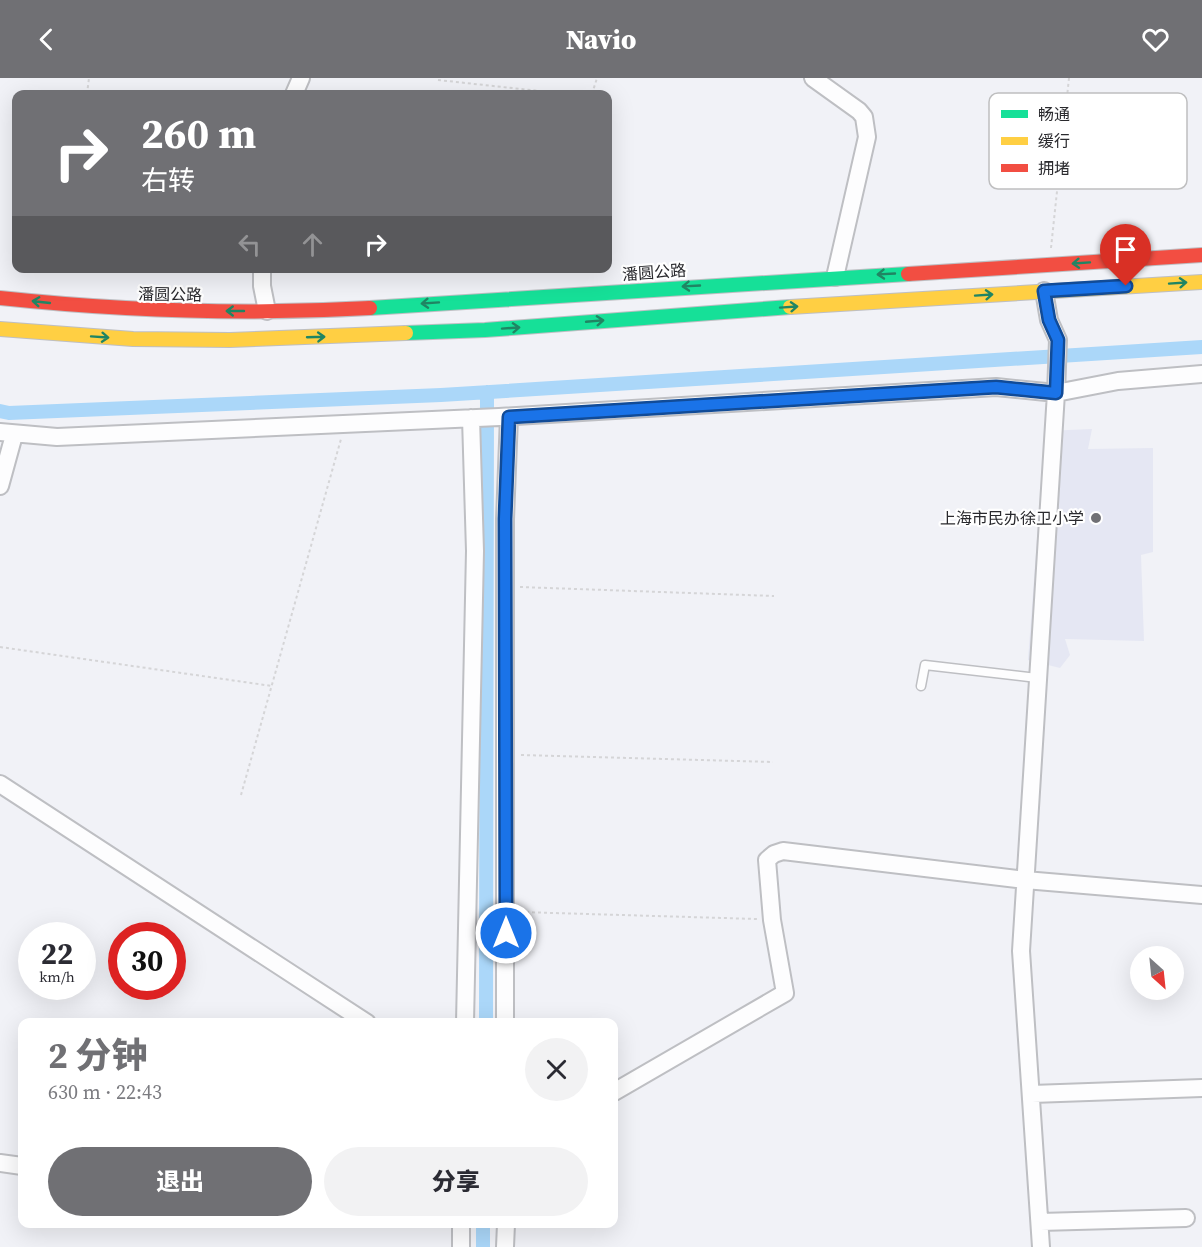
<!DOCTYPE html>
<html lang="zh">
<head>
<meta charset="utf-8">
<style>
  :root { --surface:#fff; --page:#f2f2f3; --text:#2b2b33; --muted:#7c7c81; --accent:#707074 }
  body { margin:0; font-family:"Source Serif 4","Noto Sans SC",serif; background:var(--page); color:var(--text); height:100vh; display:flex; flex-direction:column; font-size:22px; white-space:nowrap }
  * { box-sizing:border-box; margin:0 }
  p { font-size:20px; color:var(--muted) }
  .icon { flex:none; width:33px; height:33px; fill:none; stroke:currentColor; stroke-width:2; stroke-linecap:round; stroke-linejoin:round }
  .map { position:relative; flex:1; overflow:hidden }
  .drawer { position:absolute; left:18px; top:940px; width:600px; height:210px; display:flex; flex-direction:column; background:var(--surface); border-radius:12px; box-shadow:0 6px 24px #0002 }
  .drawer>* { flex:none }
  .banner { position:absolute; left:12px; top:12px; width:600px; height:183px; border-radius:12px; box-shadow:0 6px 24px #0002; background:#707074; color:#fff; overflow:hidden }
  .needle { width:39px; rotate:153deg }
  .buttons { position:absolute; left:1130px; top:868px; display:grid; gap:12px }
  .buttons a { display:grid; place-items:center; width:54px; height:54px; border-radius:50%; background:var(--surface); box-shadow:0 6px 24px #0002; font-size:30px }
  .speed { position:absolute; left:18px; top:844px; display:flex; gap:12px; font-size:30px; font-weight:700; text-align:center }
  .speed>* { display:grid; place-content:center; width:78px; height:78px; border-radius:50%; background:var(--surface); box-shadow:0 6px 24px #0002; line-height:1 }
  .speed small { font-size:15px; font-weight:400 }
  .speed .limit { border:9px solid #d22; background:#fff; color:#111 }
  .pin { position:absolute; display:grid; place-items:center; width:51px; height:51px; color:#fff; margin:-62px -26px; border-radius:50% 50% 50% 0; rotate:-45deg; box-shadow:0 0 6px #0007 }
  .pin .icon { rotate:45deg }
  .me { position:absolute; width:66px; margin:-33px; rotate:0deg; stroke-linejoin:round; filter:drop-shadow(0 0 4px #0008) }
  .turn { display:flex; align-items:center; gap:21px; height:126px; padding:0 30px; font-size:27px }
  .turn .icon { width:78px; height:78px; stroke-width:2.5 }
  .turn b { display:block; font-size:42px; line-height:51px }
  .lanes { display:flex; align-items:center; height:57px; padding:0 30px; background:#0003; justify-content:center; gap:30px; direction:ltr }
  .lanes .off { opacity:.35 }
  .round { display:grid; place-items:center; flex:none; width:63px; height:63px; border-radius:32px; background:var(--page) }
  .overview { display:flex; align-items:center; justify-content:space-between; height:102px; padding:0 30px }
  h1 { font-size:36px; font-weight:800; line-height:45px; color:var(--accent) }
  .cta { display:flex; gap:12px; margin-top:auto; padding:12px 30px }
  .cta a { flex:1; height:69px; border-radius:36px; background:var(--accent); color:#fff; font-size:24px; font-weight:800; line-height:69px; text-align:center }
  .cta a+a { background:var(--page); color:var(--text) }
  header { display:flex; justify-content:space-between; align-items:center; height:78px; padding:0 30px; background:var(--accent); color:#fff; font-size:27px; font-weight:800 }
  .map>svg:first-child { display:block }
</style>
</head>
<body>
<header><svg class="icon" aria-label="back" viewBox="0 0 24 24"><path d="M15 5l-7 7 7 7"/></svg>Navio<svg class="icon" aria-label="heart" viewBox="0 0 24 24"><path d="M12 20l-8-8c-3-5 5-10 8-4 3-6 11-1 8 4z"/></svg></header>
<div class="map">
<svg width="1202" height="1169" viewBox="0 0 1202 1169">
  <rect width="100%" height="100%" fill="#f1f2f7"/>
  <!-- built -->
  <path fill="#e5e7f3" d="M1092 351 1088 371 1153 370V474L1141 477 1144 563 1065 561 1070 577 1060 590 1028 582 1045 353Z"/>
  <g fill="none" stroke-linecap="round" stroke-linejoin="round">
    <!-- canal -->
    <path stroke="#abd7f9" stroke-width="14" d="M0 333 9 335 441 317 1202 269
      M486 945 487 314
      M483 1169V1146"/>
    <defs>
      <path id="lane" d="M921 608 925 587 1037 600"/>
      <path id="street" d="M813 0 859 33 864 39 867 59 835 199
        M294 16 301 0
        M262 190V208L267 233
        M0 354 57 359 499 339 996 309 1056 315 1118 303 1202 296
        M0 408 14 357
        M0 706 367 945
        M465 945 475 473 471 340
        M505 945V441L509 339
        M614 1014 785 915 772 842 767 782 774 776 783 773 1025 802 1202 817
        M1032 1016 1202 1010
        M0 1085 22 1088
        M1040 1144 1186 1140
        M461 1169V1146
        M505 1169 506 1146
        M1041 1169 1021 873 1056 315 1058 262 1049 242 1044 213"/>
      <path id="fast" d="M370 230 908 196
        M406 255 485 252 790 229"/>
      <path id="slow" d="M790 229 1202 204
        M0 251 133 261 230 262 406 255"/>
      <path id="jam" d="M908 196 1202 177
        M0 220C123 233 247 237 370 230"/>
    </defs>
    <!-- lane casing -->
    <use href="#lane" stroke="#bebfc3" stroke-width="11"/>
    <!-- street casing -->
    <use href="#street" stroke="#bebfc3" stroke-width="20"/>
    <!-- fast casing -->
    <use href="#fast" stroke="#bebfc3" stroke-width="16"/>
    <!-- slow casing -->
    <use href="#slow" stroke="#bebfc3" stroke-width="16"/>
    <!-- jam casing -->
    <use href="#jam" stroke="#bebfc3" stroke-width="16"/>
    <!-- path -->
    <path stroke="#d5d5d7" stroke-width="2" stroke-dasharray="3 3" stroke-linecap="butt" d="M438 2 567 16
      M87 16 89 0
      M592 16 597 0
      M1051 170 1069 0
      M520 509 774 518
      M0 569 272 608
      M521 677 773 684
      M241 717 341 361
      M520 834 757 841"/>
    <!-- lane -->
    <use href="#lane" stroke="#fdfdfe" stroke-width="8"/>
    <!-- street -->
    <use href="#street" stroke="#fdfdfe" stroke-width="16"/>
    <!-- fast -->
    <use href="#fast" stroke="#16e098" stroke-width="14"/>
    <!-- slow -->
    <use href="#slow" stroke="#ffcf43" stroke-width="14"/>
    <!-- jam -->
    <use href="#jam" stroke="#f24e42" stroke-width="14"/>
  </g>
  <!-- one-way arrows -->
  <defs><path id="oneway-shaft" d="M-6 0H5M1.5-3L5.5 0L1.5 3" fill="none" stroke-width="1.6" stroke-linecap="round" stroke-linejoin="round" transform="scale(1.5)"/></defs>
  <g stroke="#208563">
    <use href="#oneway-shaft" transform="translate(1081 185) rotate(176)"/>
    <use href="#oneway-shaft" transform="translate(886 196) rotate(177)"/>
    <use href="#oneway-shaft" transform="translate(1178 205) rotate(-4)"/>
    <use href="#oneway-shaft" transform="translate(691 208) rotate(177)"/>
    <use href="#oneway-shaft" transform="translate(984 217) rotate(-4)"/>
    <use href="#oneway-shaft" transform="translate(41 224) rotate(-174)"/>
    <use href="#oneway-shaft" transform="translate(430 225) rotate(176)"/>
    <use href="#oneway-shaft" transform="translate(789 229) rotate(-4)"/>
    <use href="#oneway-shaft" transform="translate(235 233) rotate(180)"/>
    <use href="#oneway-shaft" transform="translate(595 243) rotate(-5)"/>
    <use href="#oneway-shaft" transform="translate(511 250) rotate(-4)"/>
    <use href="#oneway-shaft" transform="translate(100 259) rotate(4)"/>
    <use href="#oneway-shaft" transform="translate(316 259) rotate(-2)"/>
  </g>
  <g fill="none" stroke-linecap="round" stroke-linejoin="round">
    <defs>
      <path id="route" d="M506 855 505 441 509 339 996 309 1056 315 1058 262 1049 242 1044 213 1126 208"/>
    </defs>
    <!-- route casing -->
    <use href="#route" stroke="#114b97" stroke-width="15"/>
    <!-- route -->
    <use href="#route" stroke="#1a73e8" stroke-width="10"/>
  </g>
  <!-- markers -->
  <circle fill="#707074" stroke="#fff" stroke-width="2" cx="1096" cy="440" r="6"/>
  <g text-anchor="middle" stroke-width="4.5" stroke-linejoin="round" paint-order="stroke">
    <!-- street labels -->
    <g font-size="16" fill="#2a2a2e" stroke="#fff">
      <text transform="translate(654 194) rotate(-4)" y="6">潘圆公路</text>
      <text transform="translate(170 216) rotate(1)" y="6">潘圆公路</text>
    </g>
    <!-- poi labels -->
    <g font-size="16" fill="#2a2a2e" stroke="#fff" text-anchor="end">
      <text x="1084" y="446">上海市民办徐卫小学</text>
    </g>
  </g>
  <!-- legend -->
  <rect x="989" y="15" width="198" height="96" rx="9" fill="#fff" stroke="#bfbfc0" stroke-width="1.5"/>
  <rect x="1001" y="32" width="27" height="8" fill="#16e098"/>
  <rect x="1001" y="59" width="27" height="8" fill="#ffcf43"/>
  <rect x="1001" y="86" width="27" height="8" fill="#f24e42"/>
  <g font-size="16" fill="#2a2a2e">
    <text x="1038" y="42">畅通</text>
    <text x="1038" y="69">缓行</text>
    <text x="1038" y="96">拥堵</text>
  </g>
</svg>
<div class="buttons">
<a><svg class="needle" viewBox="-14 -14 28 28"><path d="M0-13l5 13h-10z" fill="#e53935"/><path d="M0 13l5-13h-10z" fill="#7c7c81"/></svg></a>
</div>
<div class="speed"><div>22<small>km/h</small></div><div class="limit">30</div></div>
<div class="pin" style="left:1126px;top:208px;background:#d93025"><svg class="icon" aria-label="arrive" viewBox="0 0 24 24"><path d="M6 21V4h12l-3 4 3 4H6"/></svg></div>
<svg class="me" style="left:506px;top:855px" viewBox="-20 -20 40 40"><circle r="17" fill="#1a73e8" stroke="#fff" stroke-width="3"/><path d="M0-11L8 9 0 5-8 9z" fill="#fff"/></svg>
<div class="banner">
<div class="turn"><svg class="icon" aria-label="right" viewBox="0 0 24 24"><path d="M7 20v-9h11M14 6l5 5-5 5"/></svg><div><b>260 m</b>右转</div></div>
<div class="lanes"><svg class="icon off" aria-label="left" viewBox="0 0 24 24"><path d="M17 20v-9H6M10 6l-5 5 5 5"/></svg><svg class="icon off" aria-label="ahead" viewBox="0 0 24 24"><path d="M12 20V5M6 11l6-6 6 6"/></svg><svg class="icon" aria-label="right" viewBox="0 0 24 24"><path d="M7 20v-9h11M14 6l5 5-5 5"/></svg></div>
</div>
<section class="drawer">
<div class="overview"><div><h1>2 分钟</h1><p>630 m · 22:43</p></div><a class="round"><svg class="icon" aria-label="close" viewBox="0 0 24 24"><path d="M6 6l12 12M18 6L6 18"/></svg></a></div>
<div class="cta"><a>退出</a><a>分享</a></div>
</section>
</div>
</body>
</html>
